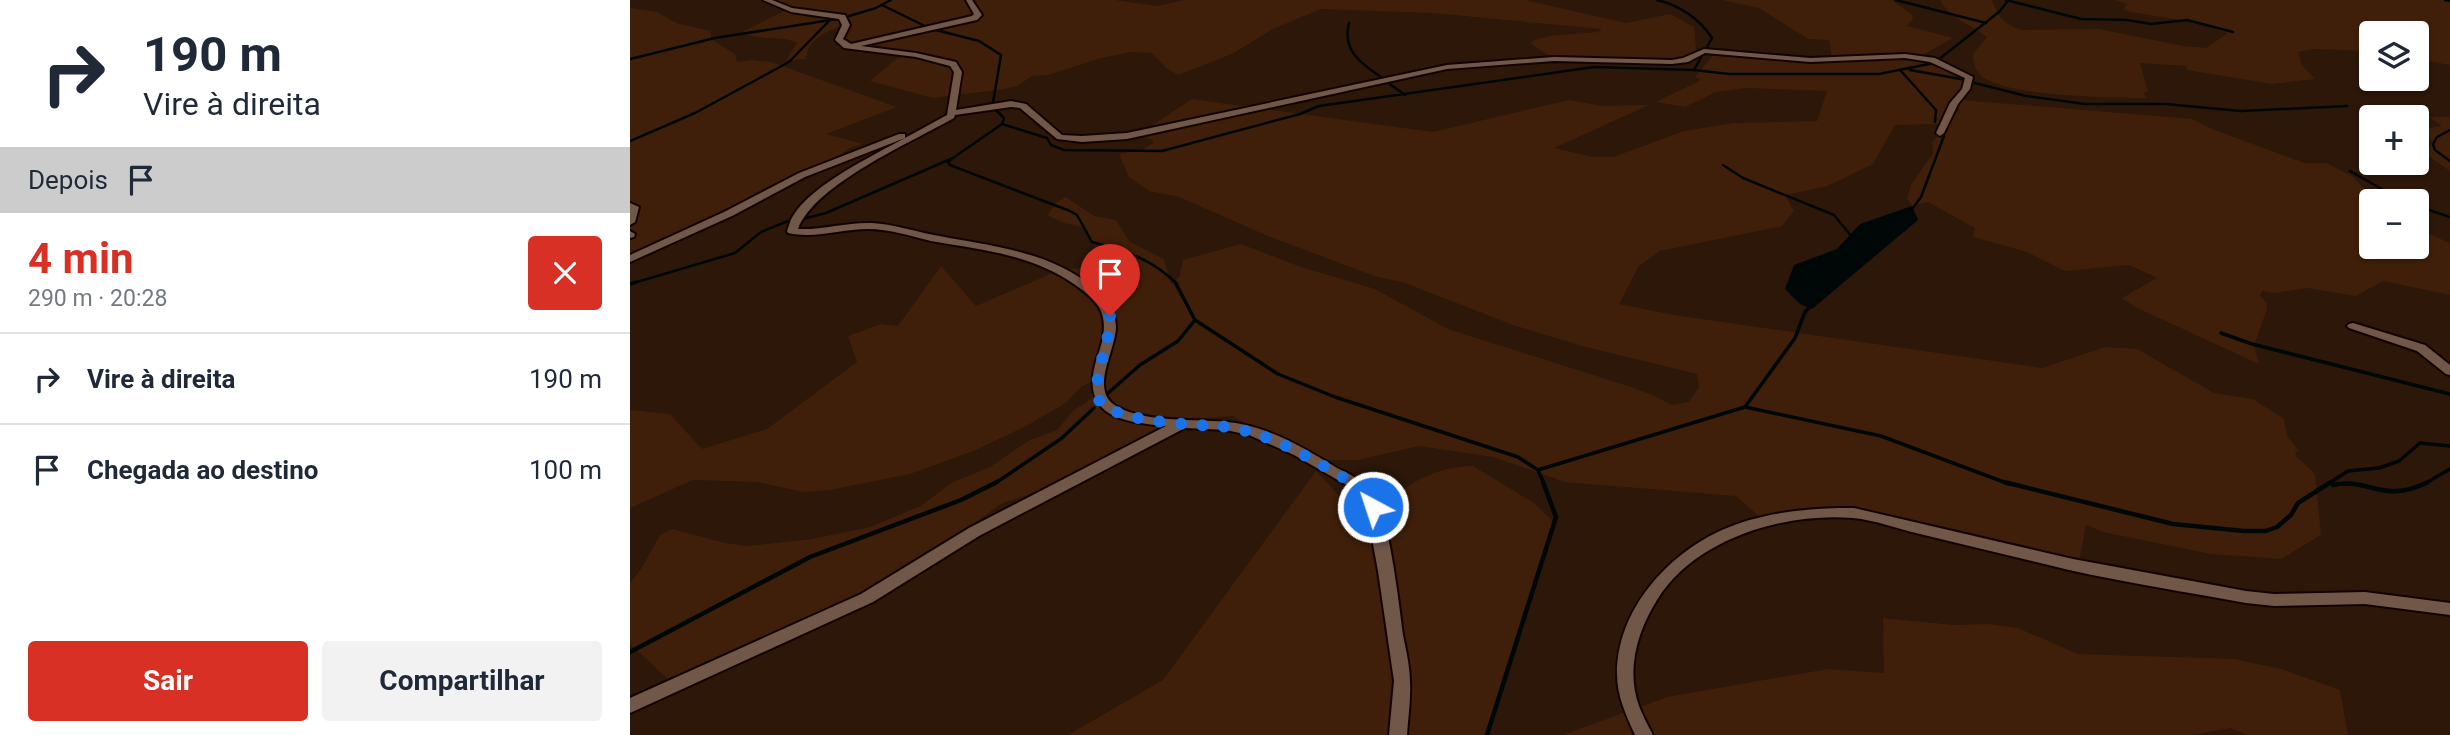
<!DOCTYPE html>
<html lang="pt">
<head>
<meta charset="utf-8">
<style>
  :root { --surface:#fff; --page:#f2f2f3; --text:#1f2937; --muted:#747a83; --line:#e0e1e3; --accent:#d93025 }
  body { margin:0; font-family:Roboto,sans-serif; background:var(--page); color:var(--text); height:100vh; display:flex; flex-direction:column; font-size:26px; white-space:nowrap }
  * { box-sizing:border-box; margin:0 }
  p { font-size:23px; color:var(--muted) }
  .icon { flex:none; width:38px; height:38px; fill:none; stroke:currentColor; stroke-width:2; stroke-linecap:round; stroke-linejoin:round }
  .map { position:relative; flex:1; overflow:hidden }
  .sheet { display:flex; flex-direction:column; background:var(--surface); width:630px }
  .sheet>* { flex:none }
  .top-card { background:#fff; color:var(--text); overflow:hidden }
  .tools { position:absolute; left:1729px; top:21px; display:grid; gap:14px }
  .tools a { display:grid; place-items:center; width:70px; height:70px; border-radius:7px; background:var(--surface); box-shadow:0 2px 5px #0004; font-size:35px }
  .pin { position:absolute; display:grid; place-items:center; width:60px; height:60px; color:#fff; margin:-72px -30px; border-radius:50% 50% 50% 0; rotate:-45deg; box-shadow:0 0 7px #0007 }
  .pin .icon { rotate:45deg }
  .me { position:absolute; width:77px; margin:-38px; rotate:320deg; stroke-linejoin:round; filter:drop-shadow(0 0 5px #0008) }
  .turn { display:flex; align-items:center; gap:24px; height:147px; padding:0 28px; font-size:32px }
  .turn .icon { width:91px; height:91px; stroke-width:2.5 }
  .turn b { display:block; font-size:49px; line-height:60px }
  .then { display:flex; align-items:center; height:66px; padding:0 28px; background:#0003; gap:14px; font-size:26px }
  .round { display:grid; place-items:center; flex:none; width:74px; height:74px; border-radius:7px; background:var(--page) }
  .head { display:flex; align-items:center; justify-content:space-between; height:119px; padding:0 28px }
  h1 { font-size:42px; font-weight:700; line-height:52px; color:var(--accent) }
  .action { display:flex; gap:14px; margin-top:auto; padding:14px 28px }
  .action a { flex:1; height:80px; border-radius:7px; background:var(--accent); color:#fff; font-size:28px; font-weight:700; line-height:80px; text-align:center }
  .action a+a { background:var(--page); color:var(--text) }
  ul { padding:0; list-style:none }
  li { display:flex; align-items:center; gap:21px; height:91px; padding:0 28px; border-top:2px solid var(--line) }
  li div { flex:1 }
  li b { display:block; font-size:26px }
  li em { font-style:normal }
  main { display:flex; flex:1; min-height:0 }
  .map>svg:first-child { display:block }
</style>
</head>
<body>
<main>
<section class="sheet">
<div class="top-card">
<div class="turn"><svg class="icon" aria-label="right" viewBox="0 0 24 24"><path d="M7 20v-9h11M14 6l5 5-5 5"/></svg><div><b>190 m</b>Vire à direita</div></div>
<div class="then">Depois<svg class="icon" aria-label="arrive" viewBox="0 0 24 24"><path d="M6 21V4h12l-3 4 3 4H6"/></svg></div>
</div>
<div class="head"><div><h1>4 min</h1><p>290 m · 20:28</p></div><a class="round" style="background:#d93025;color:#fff"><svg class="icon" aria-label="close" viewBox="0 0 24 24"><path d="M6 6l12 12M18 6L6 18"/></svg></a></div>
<ul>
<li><svg class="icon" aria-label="right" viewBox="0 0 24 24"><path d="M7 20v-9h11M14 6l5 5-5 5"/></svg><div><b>Vire à direita</b></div><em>190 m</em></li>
<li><svg class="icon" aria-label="arrive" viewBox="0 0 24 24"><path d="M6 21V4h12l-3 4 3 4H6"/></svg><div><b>Chegada ao destino</b></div><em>100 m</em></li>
</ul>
<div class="action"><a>Sair</a><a>Compartilhar</a></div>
</section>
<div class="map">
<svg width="1820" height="735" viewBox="0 0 1820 735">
  <rect width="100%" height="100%" fill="#2c1709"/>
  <!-- green -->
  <path fill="#3f1f09" d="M139 0H485L528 6 554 0H895L996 23 1040 14 1064 27 1066 49 1054 60 921 57 901 44 902 41 919 36 968 32 972 29 802 13 691 9 643 29 602 54 548 75 536 68 522 53 501 52 471 58 418 75 402 76 389 85 375 89 303 98 240 81 265 60 278 54 231 49 229 44 213 43 214 25C197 31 178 39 176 59L156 60 167 43C150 34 129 42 112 32L160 8Z
    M1092 0H1262L1282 15 1283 19 1277 26 1323 38 1291 56 1317 63 1339 75 1338 78 1309 124 1265 125 1243 164 1198 186 1155 195 1164 211 1152 226 1030 251 1009 266 989 304 1044 315 1412 368 1475 347 1507 349 1584 393 1623 399 1654 419 1657 436 1669 451 1665 452 1666 456 1685 474 1691 535 1651 559 1581 554 1473 532 1456 525 1448 567 1243 513 1134 521 1106 496 935 482 863 457 789 446 728 460H699L658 452 603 416 550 420 417 488 371 504 280 569 243 590 41 682 0 644V583L11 569 30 535 42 529 95 543 117 546 182 539 240 527 291 506 321 483 360 467 398 441 427 430 444 410 461 399 463 393 461 382 451 387 436 403 398 425 346 450 280 474 200 490 173 492 128 482 63 480 0 508V410L40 414 72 449 137 429 227 362 218 336 251 324 268 326 311 266 346 306 432 269 456 268 465 246 452 227 434 223 417 215 427 202 436 197 464 216 486 220 500 242 534 259 541 284 549 277 553 260 611 244 671 267 745 289 818 329 1001 387 1025 396 1041 405 1059 402 1069 387 1067 374 952 346 883 325 775 283 744 276 638 236 549 197 519 191 499 177 489 154 512 150 523 143V140L508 135 562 99 803 132 939 100 972 106 1019 105 924 148 963 157H983L1054 131 1104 123 1187 121 1197 91 1117 88 1086 92 1055 107 1026 102 1069 81 1070 79 1065 77 1084 54 1202 58 1199 40 1178 39 1129 8Z
    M1310 0H1362C1369 17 1374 25 1392 30L1469 29 1553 46 1576 48 1598 33 1563 22 1500 12 1493 9 1497 4 1484 0H1820V65L1787 59V33H1741V51L1684 49 1668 52 1672 65 1685 79 1642 84 1557 70 1556 66 1510 63 1518 92 1513 93 1517 98C1484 98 1379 96 1354 78 1346 72 1343 63 1343 54L1357 37C1342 25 1319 18 1310 0Z
    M0 8 27 12 46 23 81 31V39L105 54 107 62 122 60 141 62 267 107 196 134 233 144 220 148 201 161 160 176 74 224 0 257Z
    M1332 100 1562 119 1582 129 1674 163H1696L1722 176 1746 201H1741V247H1787V228L1820 243V295L1753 281 1726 296 1678 288 1645 293 1632 291 1630 295 1637 304V309L1624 346 1629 364 1505 307 1492 298 1527 278 1499 265 1435 271 1397 252 1343 237 1345 228 1298 202 1282 206 1277 198 1281 185 1303 153 1302 143 1329 110 1327 106Z
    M1799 117H1820V171L1797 155 1802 141 1790 129 1812 126Z
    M843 466 904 503 924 522 857 735H438L533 680 686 471 743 532C747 524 750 515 756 508 776 480 810 467 843 466Z
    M1253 618 1323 625 1358 624 1388 628 1448 654 1604 659 1651 669 1710 690 1718 735H1617L1601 728 1562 735H933L1037 697 1198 669 1254 673Z"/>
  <!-- water -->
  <path fill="#000707" d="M1282 206 1288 220 1182 309 1170 304 1155 289 1164 265 1207 249 1230 224Z"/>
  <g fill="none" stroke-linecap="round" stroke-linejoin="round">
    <!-- stream-far2 -->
    <path stroke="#000707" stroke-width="2.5" d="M1027 0C1049 5 1070 19 1082 38L1076 49
      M1266 0 1356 23
      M1376 0 1451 19 1497 20 1521 24 1557 20 1603 32
      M1815 0 1820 1
      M252 5 297 27
      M219 16 246 8 261 0
      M719 23C712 50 730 63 751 77
      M306 30 349 41 371 55 363 103
      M0 59 85 38 207 19
      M1308 60 1369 12 1377 2
      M1064 70 1073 54
      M1280 70 1336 80
      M1271 71 1306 110 1305 122
      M757 82 775 95
      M1345 83 1396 96 1455 104H1535L1611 111 1717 106
      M363 107 374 118 372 124
      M1820 130 1807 137 1803 144 1805 150 1820 161
      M0 141 65 113 159 62 198 22
      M322 159 318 162 320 165 440 211 447 215 462 242C496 251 522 259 547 284
      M1093 165 1113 178 1204 215 1222 237
      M1720 171 1773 201
      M1787 206 1820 217
      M1280 212 1291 197 1314 136
      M169 220 196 213 323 158 372 124 417 138 421 145 434 150 532 151 670 114 689 106 964 67 1064 70 1099 74H1249L1304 63
      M0 284 105 253 131 232 158 221"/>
    <!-- stream-far1 -->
    <path stroke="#000707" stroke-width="3.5" d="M545 282 565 320 648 374 705 397 888 457 908 470 914 484
      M0 284 6 282
      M1591 333 1622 344 1820 394
      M477 394 510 365 548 341 565 320
      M1115 407 1165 338 1175 312 1182 304
      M908 470 1115 407 1251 436 1379 484
      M364 484 432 438 464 408
      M1698 484 1718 471 1749 468 1769 461 1790 443 1820 446
      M1709 484H1721
      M1794 484 1820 469"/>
    <!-- stream -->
    <path stroke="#000707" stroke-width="4.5" d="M1374 482 1543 524 1614 531H1636L1647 527 1661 515 1668 503 1701 482
      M1703 485C1741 477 1752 505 1798 482
      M0 652 180 557 331 500 367 482
      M857 735 926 517 913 482"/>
    <defs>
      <path id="minor" d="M133 0H142L162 8 215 15 220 25 213 39 221 44 342 16 344 14 336 0H342L352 15 347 20 231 46 286 53 326 62 332 72 326 110 381 101 396 104 432 135 452 136 497 133 817 65 924 57 1042 60 1053 58 1074 49 1180 58 1275 54 1305 58 1343 77 1340 89 1328 104 1314 133 1310 136 1306 133 1320 103 1332 89 1335 78 1300 62 1275 58 1180 62 1075 53 1058 62 1042 64 924 61 817 69 497 139 452 142 427 139 390 108 381 107 325 115 324 118C282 142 185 184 168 229 193 230 217 222 242 223 263 224 283 231 304 235 360 246 417 250 463 287 475 297 486 311 486 327 486 350 459 390 486 406 518 425 575 417 611 424 646 431 677 450 707 468 719 474 733 480 742 491 759 512 769 605 773 635 776 650 780 667 780 682 781 700 778 718 777 735H759L764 681 748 571 736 507 731 498 720 487 664 455 619 435 596 430 555 428 349 536 243 602 0 713V698L231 594 339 528 536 426C493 422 450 417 466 361 471 346 477 330 472 314 468 301 454 291 444 284 400 254 352 250 301 241 280 236 260 229 238 229 211 229 185 239 158 233L157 231C159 226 160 220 163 216 181 185 244 155 275 138L175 177 102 216 0 262V255L94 212 169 173 269 134H275V138L317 115 324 72 320 66 286 57 214 48 205 40 212 25 209 19 161 12Z
        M0 203 9 207 5 222 0 225Z
        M0 231 5 234 4 237 0 238Z
        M1723 323 1795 345 1820 365V375L1816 374 1787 351 1719 328 1717 326 1719 324Z
        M1208 508H1224L1443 559 1616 591 1644 594 1735 592 1820 603V615L1735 604 1644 606 1616 603C1557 592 1497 583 1439 570 1389 558 1339 546 1290 534 1268 529 1245 520 1223 518 1155 512 1064 539 1027 600 1007 632 996 670 1009 706 1013 716 1018 726 1023 735H1005C996 715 987 696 987 674 987 610 1037 555 1092 530 1128 514 1169 509 1208 508Z"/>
    </defs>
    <!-- minor casing -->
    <use href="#minor" stroke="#130300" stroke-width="4"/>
    <!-- minor -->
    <use href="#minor" fill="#715748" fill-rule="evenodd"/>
  </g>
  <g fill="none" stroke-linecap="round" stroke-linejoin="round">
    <!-- route -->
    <path stroke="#1a73e8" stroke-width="12" stroke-dasharray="0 21.6" d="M480 316C482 338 460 383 469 400 482 422 564 425 588 426 638 430 682 460 725 484L737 495 743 507"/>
  </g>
</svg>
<div class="tools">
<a><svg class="icon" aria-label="layers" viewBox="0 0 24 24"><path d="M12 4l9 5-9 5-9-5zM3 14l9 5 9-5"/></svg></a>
<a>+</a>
<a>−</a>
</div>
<div class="pin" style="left:480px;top:316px;background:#d93025"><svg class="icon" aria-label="arrive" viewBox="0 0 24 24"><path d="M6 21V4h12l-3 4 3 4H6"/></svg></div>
<svg class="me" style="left:743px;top:507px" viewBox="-20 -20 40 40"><circle r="17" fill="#1a73e8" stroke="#fff" stroke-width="3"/><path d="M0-11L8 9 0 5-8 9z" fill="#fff"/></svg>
</div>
</main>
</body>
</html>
